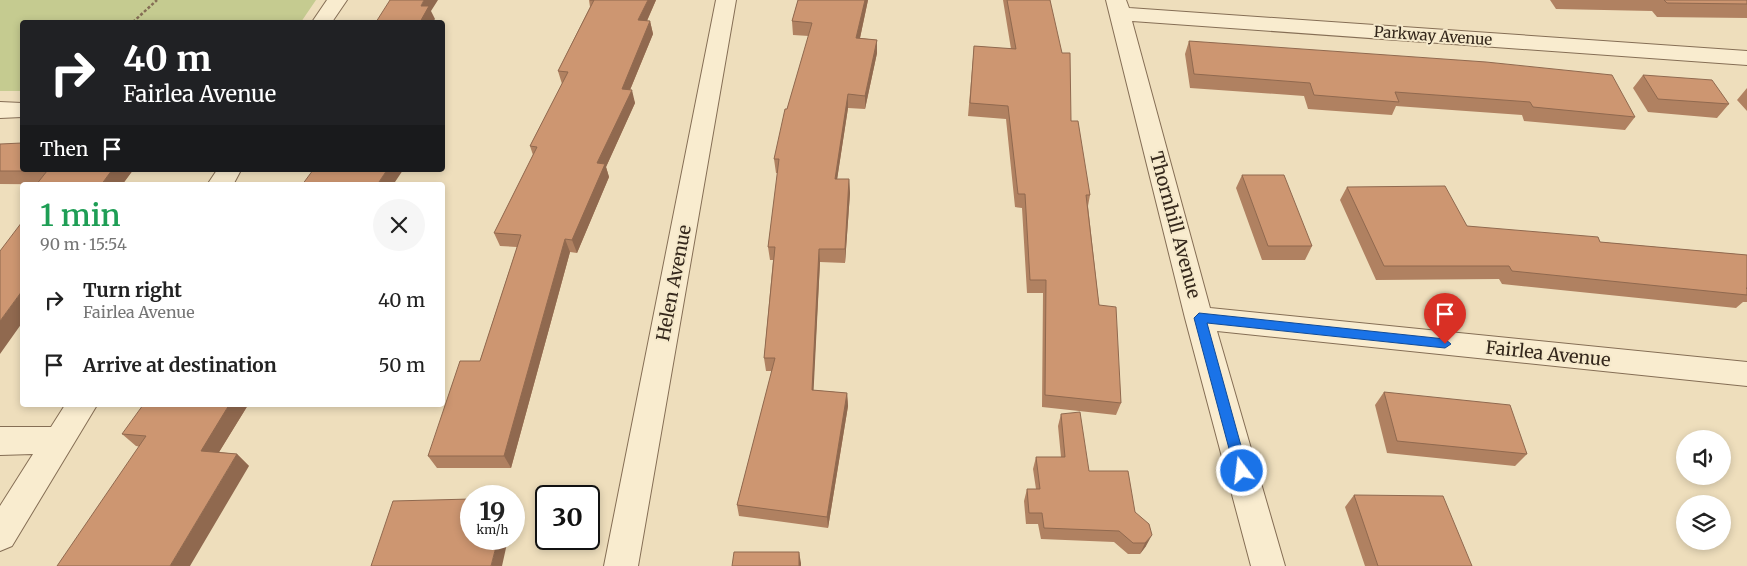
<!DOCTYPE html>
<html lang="en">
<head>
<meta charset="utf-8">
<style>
  :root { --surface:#fff; --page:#f6f6f6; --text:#222; --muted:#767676 }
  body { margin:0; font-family:Merriweather,serif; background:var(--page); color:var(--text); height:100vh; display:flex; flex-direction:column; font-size:19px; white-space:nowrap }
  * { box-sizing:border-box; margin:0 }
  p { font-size:16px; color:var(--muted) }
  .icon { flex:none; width:28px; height:28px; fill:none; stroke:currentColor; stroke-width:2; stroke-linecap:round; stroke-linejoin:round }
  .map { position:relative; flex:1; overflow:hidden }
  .drawer { position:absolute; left:20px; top:182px; width:425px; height:225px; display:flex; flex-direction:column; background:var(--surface); border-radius:5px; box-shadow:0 2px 8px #0003 }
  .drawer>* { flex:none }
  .hud { position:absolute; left:20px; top:20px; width:425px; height:152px; border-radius:5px; box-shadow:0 2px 8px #0003; background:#202124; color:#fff; overflow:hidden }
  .controls { position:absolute; left:1676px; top:430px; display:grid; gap:10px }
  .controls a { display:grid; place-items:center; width:55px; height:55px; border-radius:50%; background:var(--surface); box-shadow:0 2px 8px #0003; font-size:25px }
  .speed { position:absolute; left:460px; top:485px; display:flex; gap:10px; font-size:25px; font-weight:700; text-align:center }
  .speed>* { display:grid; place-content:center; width:65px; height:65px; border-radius:50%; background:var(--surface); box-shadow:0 2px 8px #0003; line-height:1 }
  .speed small { font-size:12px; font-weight:400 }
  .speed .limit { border:2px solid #111; border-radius:8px; background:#fff; color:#111 }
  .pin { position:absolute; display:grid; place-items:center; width:42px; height:42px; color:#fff; margin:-51px -21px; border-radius:50% 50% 50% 0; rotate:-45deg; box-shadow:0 0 5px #0007 }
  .pin .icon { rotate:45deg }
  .me { position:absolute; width:55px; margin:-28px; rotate:345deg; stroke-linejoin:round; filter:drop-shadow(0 0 4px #0008) }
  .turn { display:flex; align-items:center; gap:18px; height:105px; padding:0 20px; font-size:22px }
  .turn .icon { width:65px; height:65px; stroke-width:2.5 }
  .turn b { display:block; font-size:35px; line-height:42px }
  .then { display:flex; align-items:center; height:48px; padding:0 20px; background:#0003; gap:10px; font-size:19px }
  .round { display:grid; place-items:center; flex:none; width:52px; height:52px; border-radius:26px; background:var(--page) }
  .head { display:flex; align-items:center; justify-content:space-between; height:85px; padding:0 20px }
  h1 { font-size:30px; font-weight:600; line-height:38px; color:#1e9e55 }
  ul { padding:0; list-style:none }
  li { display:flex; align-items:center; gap:15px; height:65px; padding:0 20px }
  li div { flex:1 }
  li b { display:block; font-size:19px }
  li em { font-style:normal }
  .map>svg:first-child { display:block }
</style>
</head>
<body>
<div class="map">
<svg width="1747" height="566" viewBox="0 0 1747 566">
  <rect width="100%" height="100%" fill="#eedebc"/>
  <!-- green -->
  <path fill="#c5cb90" d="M0 0H316L301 22H22V91H0Z"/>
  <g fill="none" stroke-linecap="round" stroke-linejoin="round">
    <defs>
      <path id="minor" d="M327 0H347L332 22H312Z
        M716 0H736L638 566H604Z
        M1106 0H1126L1129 8 1747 51V65L1132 21 1210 308 1747 362V386L1217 331 1285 566H1251L1185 318Z
        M0 102 22 103V117L0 118Z
        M217 170H241L233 185H207Z
        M65 405H97L12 546 0 551V506L33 454 0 455V427H51Z"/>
    </defs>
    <!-- minor casing -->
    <use href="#minor" stroke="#856e55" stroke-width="2"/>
    <!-- path -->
    <path stroke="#856e55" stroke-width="2.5" stroke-dasharray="3 2" stroke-linecap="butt" d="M133 22 157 0"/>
    <!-- minor -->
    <use href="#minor" fill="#f9eccf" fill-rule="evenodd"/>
  </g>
  <!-- wall -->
  <path fill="#b08161" d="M589 0H656L647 21H650L653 34 630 90 635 103 606 167 609 177 577 253 570 252 511 468H437L428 456 480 361 517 247 500 246 494 233 533 155 530 146 562 84 558 71 590 7Z
    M798 0H868L860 38 877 40V53L865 109 848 108 837 179H849L850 193 845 263 820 262 813 390 847 393 848 406 828 528 739 516 737 505 772 371H766L764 358 773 260H770L768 247 778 173H776L774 159 787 109 809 36 793 35 792 21Z
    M1003 0H1050L1071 121 1090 195 1088 206 1099 305 1121 403 1116 415 1042 407 1043 293H1027L1022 208 1015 207 1006 119 968 116 974 46 1011 49Z
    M1550 0H1747V18L1657 17 1652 11 1556 9Z
    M1189 41 1635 117 1625 130 1524 121 1522 115 1396 106 1392 115 1308 109 1304 96 1190 88 1185 54Z
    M1643 75 1729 104 1717 118 1648 112 1633 88Z
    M1747 88V111L1737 100Z
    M0 144 22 170H133L122 185 0 184Z
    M1242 175 1312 246 1305 260H1262L1236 188Z
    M1347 187 1467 226 1600 242 1747 255V302H1743L1736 308 1502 284 1499 279 1376 280 1340 200Z
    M1384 392 1527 454 1515 466 1387 453 1375 405Z
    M248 405 219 452 237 454 249 466 136 446 122 434Z
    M1061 414 1089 471 1135 512 1146 546 1140 554H1128L1114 542 1041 539 1038 524H1026L1024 501 1027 489H1036L1033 469 1036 457H1061L1058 426Z
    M1354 495 1472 566H1365L1345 507Z"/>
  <!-- shaded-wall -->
  <path fill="#90694f" d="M424 0H438L431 11 435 19 433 22H420L421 6Z
    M648 0H656L641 34 638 20Z
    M865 0H868L857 52 856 38Z
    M650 21 653 34 625 102 622 89Z
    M877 40V53L865 109V96Z
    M632 90 635 103 606 167 609 177 577 253 572 240 597 163Z
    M848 94V108L835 193V179Z
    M112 170H133L122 185H101Z
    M387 170H403L393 185H377Z
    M849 179 850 193 845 263V249Z
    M565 239 570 252 511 468 504 456Z
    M819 249 820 262 813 402 812 390Z
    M22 291V323L0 354V321Z
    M847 393 848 406 828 528 827 517Z
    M229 405H248L213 462 201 451Z
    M237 454 249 466 190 566H170Z
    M514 507 515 510 514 516Z
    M1152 535 1146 546 1140 554 1145 543Z
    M498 539H508L502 566H491Z
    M799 552 801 563V566H799Z"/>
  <!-- building -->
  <path fill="#cd9671" stroke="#90694f" d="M390 0H424L421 6H429L420 22H376Z
    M590 0H648L638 20 650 21 622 89 632 90 597 163 605 164 572 240 565 239 504 456H428L460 361H480L521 235 494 233 537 147 530 146 568 72 558 71 594 0Z
    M798 0H865L856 38 877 40 865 96 848 94 835 179H849L845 249H819L812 390 847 393 827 517 737 505 775 358H764L775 247H768L779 159H774L785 109H787L812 23 792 21Z
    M1007 0H1050L1062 53H1070L1071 121H1078L1090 195H1086L1099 305 1116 307 1121 403 1045 395 1046 280H1030L1025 194H1018L1008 106 970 103 974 46 1016 49Z
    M1664 0H1747V4L1667 3Z
    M1189 41 1486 62 1612 75 1635 117 1533 107 1530 102 1395 92 1399 102 1314 95 1310 83 1194 74Z
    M1643 75 1712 80 1729 104 1658 99Z
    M22 143V170H112L101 185H36L47 171H0V144Z
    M313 170H387L377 185H302Z
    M1242 175H1284L1312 246H1268Z
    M1445 186 1467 226 1598 237 1600 242 1747 255V288H1746L1747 289V295L1512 271 1509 266H1384L1347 187Z
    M22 222V291L0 321V251Z
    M1384 392 1510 405 1527 454 1397 441Z
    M143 405H229L201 451 237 454 170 566H57L146 436 122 434Z
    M1080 412 1089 471H1128L1135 512 1149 524 1152 535 1145 543H1133L1119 531 1044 528 1042 513H1029L1027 489H1040L1036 457H1065L1061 414Z
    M1354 495 1443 496 1472 566H1378Z
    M471 499V539H498L491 566H371L393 501Z
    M734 552H799V566H732Z"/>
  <!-- route -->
  <path fill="#1a73e8" stroke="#114b97" d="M1199 313 1445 339 1451 344 1445 348 1207 323 1248 471 1246 475 1242 477 1237 475 1235 471 1194 318Z"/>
  <g text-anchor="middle" stroke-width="4" stroke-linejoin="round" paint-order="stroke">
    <!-- far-street labels -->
    <g font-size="15" fill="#34271b" stroke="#f5e9cb">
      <text transform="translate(1433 36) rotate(4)" y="5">Parkway Avenue</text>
    </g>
    <!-- street labels -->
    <g font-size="18" fill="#34271b" stroke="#f5e9cb">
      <text transform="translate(1175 225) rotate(75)" y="6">Thornhill Avenue</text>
      <text transform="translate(674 283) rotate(-79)" y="6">Helen Avenue</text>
      <text transform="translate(1548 354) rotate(6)" y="6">Fairlea Avenue</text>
    </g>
  </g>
</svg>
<div class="controls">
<a><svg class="icon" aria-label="sound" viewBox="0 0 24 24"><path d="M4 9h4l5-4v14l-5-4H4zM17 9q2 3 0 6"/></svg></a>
<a><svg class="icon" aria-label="layers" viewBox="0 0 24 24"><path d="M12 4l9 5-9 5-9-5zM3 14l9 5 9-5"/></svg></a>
</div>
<div class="speed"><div>19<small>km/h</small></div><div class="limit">30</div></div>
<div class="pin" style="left:1445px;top:344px;background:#d93025"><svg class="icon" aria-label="arrive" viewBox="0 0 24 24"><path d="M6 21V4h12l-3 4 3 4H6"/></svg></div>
<svg class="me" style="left:1242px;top:471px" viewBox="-20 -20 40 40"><circle r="17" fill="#1a73e8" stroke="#fff" stroke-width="3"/><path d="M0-11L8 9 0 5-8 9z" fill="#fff"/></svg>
<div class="hud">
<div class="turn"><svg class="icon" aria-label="right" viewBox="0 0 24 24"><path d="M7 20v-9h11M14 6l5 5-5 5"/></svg><div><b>40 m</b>Fairlea Avenue</div></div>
<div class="then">Then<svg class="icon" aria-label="arrive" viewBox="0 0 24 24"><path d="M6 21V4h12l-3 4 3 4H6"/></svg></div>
</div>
<section class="drawer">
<div class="head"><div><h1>1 min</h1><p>90 m · 15:54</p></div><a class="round"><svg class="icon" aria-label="close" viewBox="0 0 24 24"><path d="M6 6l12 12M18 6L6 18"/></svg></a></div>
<ul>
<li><svg class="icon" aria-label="right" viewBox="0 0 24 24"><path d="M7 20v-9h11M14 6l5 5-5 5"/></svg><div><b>Turn right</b><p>Fairlea Avenue</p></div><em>40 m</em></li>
<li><svg class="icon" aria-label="arrive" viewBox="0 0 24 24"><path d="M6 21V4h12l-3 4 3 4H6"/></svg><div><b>Arrive at destination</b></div><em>50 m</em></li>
</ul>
</section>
</div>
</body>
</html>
